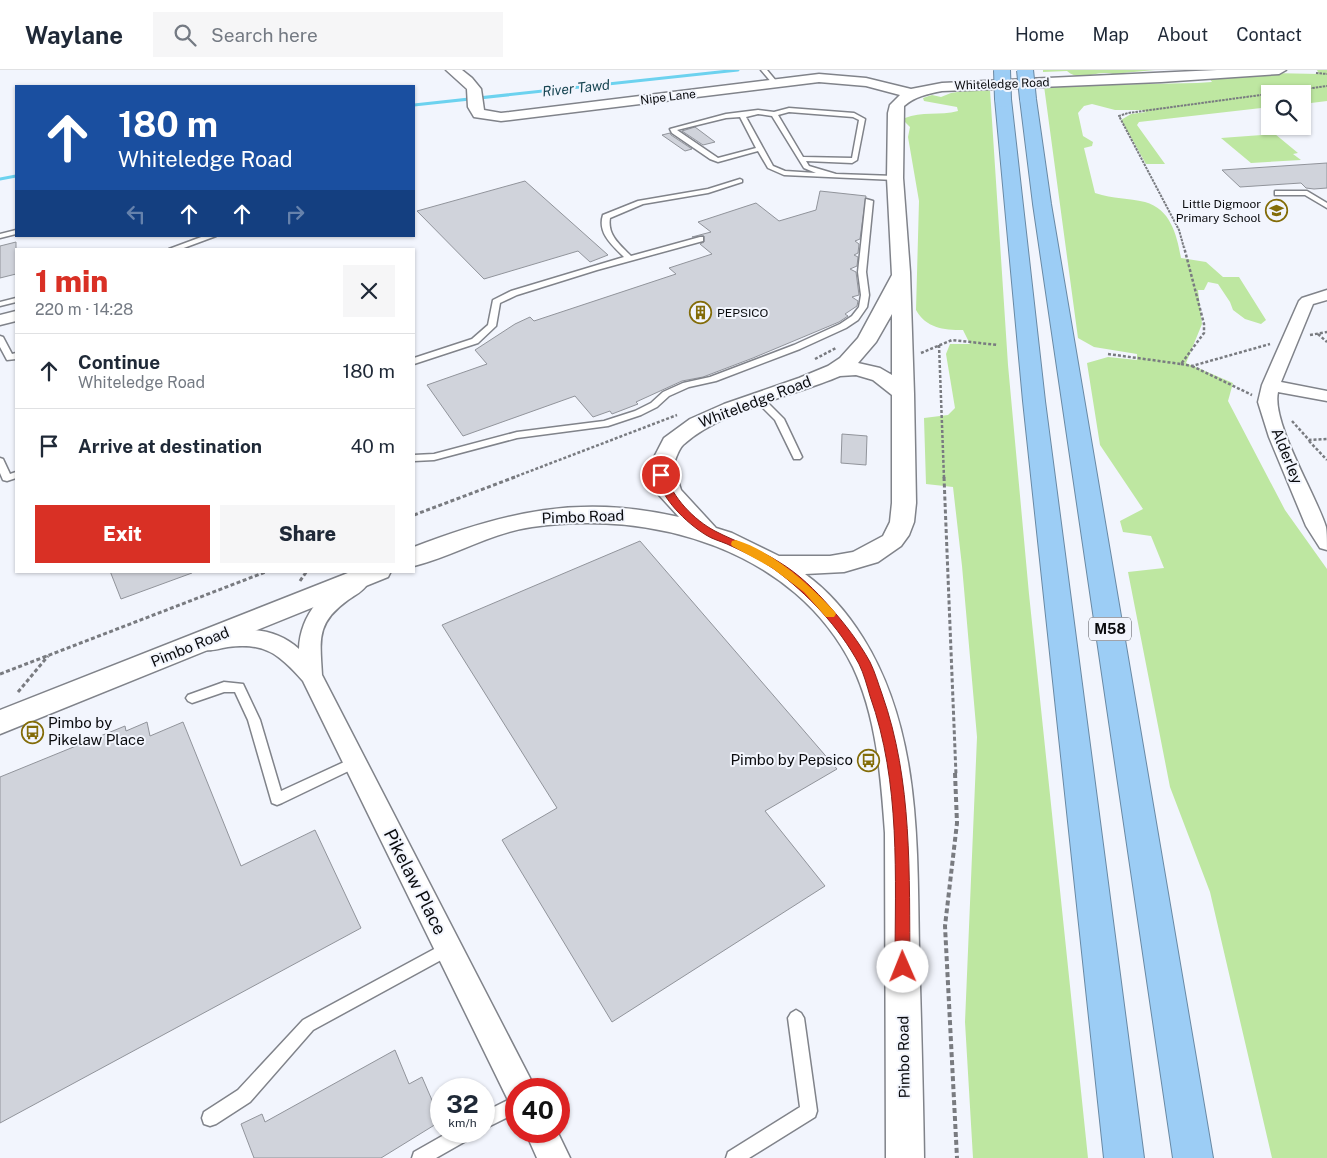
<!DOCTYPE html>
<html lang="en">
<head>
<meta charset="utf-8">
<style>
  :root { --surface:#fff; --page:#f6f6f7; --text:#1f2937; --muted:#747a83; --line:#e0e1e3; --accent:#d93025 }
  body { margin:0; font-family:"Public Sans",sans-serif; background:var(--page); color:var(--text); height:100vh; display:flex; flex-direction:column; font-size:19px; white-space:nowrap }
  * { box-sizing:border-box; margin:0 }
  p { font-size:16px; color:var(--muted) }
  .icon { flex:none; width:28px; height:28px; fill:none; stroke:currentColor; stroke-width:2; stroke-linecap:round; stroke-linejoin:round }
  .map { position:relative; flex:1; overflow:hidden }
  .side { position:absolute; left:15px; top:178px; width:400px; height:325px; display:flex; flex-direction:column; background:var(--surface); border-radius:0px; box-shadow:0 1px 4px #0004 }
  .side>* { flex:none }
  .hud { position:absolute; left:15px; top:15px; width:400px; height:152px; border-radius:0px; box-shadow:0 1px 4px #0004; background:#1a4fa0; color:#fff; overflow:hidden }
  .tools { position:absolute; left:1261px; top:15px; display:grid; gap:10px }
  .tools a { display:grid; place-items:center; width:50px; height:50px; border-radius:0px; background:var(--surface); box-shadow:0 1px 4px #0004; font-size:25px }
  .speed { position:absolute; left:430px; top:1008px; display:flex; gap:10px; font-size:25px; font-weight:700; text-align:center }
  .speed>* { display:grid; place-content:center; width:65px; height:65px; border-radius:50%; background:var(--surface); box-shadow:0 1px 4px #0004; line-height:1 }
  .speed small { font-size:12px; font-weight:400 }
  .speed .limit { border:8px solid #d22; background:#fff; color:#111 }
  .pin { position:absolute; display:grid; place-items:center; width:42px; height:42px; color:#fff; margin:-21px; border:2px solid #fff; border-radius:50%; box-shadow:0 1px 5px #0007 }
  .me { position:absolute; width:55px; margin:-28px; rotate:359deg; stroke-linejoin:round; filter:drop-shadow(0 0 4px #0008) }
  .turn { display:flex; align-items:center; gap:18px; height:105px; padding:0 20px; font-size:22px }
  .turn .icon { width:65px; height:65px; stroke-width:2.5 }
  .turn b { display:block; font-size:35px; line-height:42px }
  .lanes { display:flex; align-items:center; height:48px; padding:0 20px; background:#0003; justify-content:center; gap:25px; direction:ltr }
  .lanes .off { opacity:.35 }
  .round { display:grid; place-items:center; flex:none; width:52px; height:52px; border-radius:0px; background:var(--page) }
  .headline { display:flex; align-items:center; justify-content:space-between; height:85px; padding:0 20px }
  h1 { font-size:30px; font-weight:800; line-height:38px; color:var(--accent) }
  .action { display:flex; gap:10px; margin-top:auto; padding:10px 20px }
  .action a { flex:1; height:58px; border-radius:0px; background:var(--accent); color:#fff; font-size:20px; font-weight:800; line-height:58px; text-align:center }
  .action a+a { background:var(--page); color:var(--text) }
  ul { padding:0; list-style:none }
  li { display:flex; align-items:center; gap:15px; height:75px; padding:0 20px; border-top:1px solid var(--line) }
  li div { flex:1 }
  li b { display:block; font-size:19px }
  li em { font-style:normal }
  header { display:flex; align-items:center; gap:30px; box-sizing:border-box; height:70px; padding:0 25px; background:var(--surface); border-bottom:1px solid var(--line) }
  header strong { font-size:24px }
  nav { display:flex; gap:28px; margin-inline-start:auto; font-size:18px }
  .search { width:350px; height:45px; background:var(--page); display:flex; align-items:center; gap:12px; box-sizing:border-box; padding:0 18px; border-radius:0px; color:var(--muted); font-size:19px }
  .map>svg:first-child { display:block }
</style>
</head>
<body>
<header>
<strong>Waylane</strong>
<div class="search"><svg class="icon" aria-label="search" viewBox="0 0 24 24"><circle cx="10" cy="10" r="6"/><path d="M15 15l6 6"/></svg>Search here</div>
<nav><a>Home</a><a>Map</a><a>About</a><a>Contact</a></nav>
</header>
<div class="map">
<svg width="1327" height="1088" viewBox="0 0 1327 1088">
  <rect width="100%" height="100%" fill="#f2f5fd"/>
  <!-- green -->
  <path fill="#bee7a1" d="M1043 0H1155L1123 3 1122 6C1117 5 1111 3 1106 3 1093 2 1079 12 1067 1L1043 2Z
    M1317 0H1327V31L1303 34 1302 24H1270V37L1139 52 1137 55 1165 94H1146L1121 50 1131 44 1146 42 1143 40H1115L1092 34 1084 36 1078 43 1083 66 1093 72 1092 76 1084 78 1095 123C1114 129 1128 128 1145 132 1171 139 1177 166 1181 188L1206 192 1223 207H1239L1266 250 1261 254 1245 249 1233 240 1230 232 1218 214 1208 212 1204 220H1198L1202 254 1186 293 1233 313 1228 331 1285 440 1327 499V1088H1272L1210 822 1170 717 1128 502 1164 498 1151 466 1123 462 1120 451 1143 439 1100 375 1087 293 1108 287 1137 290V284L1094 277 1078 268 1044 16 1197 13 1212 12 1209 8 1247 7 1269 3 1319 4Z
    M970 20H990L1008 295 1029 524 1088 1088H973L965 952 977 667 962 496 953 417 926 414 924 348 948 345 955 338 946 284 950 274H970L963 260C943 260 926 258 916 240L919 131 908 67 910 57 905 52V48C921 41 940 46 958 41L957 37 924 31 923 28 932 25 941 27 951 23Z
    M1275 64 1298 83 1293 84 1301 90 1251 93 1221 68Z"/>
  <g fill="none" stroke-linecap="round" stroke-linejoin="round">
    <!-- stream -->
    <path stroke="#6cd2ef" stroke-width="3" d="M414 35 738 0
      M0 109 16 106"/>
  </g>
  <!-- building -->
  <path fill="#d0d3db" stroke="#91949b" d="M695 57 715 72 703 75 682 61Z
    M670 63 671 65 692 79 685 81 662 65Z
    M1327 93V118L1314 119 1306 118 1301 113 1240 117 1222 100Z
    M525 111 608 185 590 192 578 181 484 209 417 141Z
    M820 121 866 126 860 169 855 171 859 174 858 183 854 185 858 187 857 196 850 199 856 202 859 225 852 227 858 231 857 236 845 244 848 246 839 252 753 288 703 307 682 311 636 332 638 334 612 344 610 341 593 347 575 326 463 366 427 315 487 294 475 280 515 254 530 247 534 251 676 204 669 198 712 184 700 174 704 172V166L692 167 711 162 698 152 756 133 779 151 816 140Z
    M16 172V204L0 208V176Z
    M842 364 867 366 866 395 841 393Z
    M640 471 837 699 765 741 825 816 612 952 502 770 557 738 442 555Z
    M110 501H192V503L121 529Z
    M147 652 150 666 183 652 241 796 315 760 361 858 0 1053V707L125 656 126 661Z
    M395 980 409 1014 422 1007 441 1051 381 1088H254L241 1054 262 1044 265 1052Z"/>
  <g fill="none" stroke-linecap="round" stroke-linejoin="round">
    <defs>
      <path id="service" d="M761 0H767L777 12V14H773Z
        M789 38 854 43 865 49 857 90 852 93 806 91 809 96 836 104 895 106 898 108 895 110 784 105 768 98 758 81 718 92 710 89 672 63 670 59 726 44 758 40 774 42ZM789 42 853 47 859 50 852 88 803 87 778 45ZM758 44 772 46 804 98 816 103 785 101 773 96 746 47ZM740 47 756 78 718 88 677 60 726 48Z
        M740 109 742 110V112L708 123 643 134 610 148C607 165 620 175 631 186L700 167H703V171L597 200 517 225 500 233 496 256 478 273 414 294V288L472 269 488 255 493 230 511 221 624 187C613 176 597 163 603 145L638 131 708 119Z
        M1275 121H1307L1327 133V138L1305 125H1275Z
        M866 129 873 131 866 202 869 225 867 237 858 250 846 258 800 279 716 311 689 317 669 326 657 337 641 345 608 356 517 368 434 390 414 391V385L434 384 517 362 604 351 635 341 651 333 663 322 683 313 710 307 794 275 840 254 852 246 859 237 861 225 858 202Z
        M16 160V164L0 168V164Z
        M204 166H216L181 179H169Z
        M16 228V232L0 236V232Z
        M0 266 3 267 12 284 16 283V289L7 290 0 277Z
        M759 326 762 327 784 349 802 387 800 389H794L775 350 754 329Z
        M0 388 3 389 10 404 16 402V408L7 411 3 410 0 403Z
        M224 612 243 614 260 650 281 721 355 687 359 688 361 692 359 696 282 733 277 735 272 733 248 650 235 622H224L192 633 188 631 186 628 188 625Z
        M449 871 454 873 456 878 454 883 313 960 250 1032 216 1054 210 1056 204 1054 202 1048 204 1042 238 1020 303 950Z
        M796 940 801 943 804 948 817 1041 815 1047 749 1088H726L728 1082 800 1037 788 948 791 943Z
        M516 1026V1043L484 1059V1042Z
        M451 1061H475L473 1067 436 1088H412L414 1082Z"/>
      <path id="minor" d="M1327 220V230L1313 234 1281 312 1327 321V331L1278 322C1271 352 1316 425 1326 457 1327 463 1327 473 1327 480L1320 478 1306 456 1269 367 1258 332 1262 315 1299 231 1302 228Z
        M16 241V251L0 255V245Z
        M358 506 365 508 368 513C364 521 355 525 348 530 316 553 320 569 322 605L530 1008 534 1019H516V1033L508 1030 303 611C279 584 265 572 228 577 217 579 210 582 200 579L197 573 200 567C234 557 272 554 299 579 300 545 325 515 358 506Z
        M525 1061H557L570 1088H537Z"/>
      <path id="tertiary" d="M446 0H462L472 8 481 19 484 40 501 43 819 4 866 8 911 19 942 13 1217 0H1286L1279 4 1161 12 942 21C927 24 916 26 904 36L903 108 910 202 914 324 916 433 914 452 909 465 901 476 878 492 844 502 805 504C829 521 848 544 863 568 921 661 917 775 919 880 921 949 923 1019 924 1088H886L885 763C881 708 877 648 853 597 795 480 653 439 532 457 490 463 454 486 414 496V477C506 442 579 424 679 447L658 424 650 395 664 368 690 349 724 334 799 308 828 296 840 288 858 268 892 205 887 108 888 43 890 35 900 25 866 16 819 12 501 51 474 47 468 37 467 19ZM892 244V305L880 298 858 293 876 272ZM856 305 873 310 892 325V433L890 452 883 466 853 482 830 486H779L732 463 716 458 681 420 673 395C676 389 678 380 683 375 720 341 793 326 840 306Z
        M353 501H391L388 507 0 664V640Z"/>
      <path id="motorway" d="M1003 24 1008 26 1011 29 1045 331 1144 1088H1104L1023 331 995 29 998 26Z
        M1028 24 1033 26 1036 29 1051 134 1213 1088H1173L1033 134 1020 29 1023 26Z"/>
    </defs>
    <!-- service casing -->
    <use href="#service" stroke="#80838a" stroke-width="3"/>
    <!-- minor casing -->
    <use href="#minor" stroke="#80838a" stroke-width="3"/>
    <!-- tertiary casing -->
    <use href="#tertiary" stroke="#80838a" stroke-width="3"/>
    <!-- motorway casing -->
    <use href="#motorway" stroke="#6989a4" stroke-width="2"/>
    <!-- path-far3 -->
    <path stroke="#797b80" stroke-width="2" stroke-dasharray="2.5 1" stroke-linecap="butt" d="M1316 3 1327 4
      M1184 178 1179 160 1119 46 1128 43 1327 16"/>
    <!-- path-far2 -->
    <path stroke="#797b80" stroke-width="2.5" stroke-dasharray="3 2" stroke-linecap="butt" d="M1318 264 1327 272
      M1310 265 1327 262
      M939 275 944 408
      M921 283 952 270 998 275
      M1108 284 1181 294 1204 263V254L1184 177
      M815 289 836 278
      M1181 294 1192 296 1270 274
      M1192 296 1252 325
      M1292 351 1309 370 1327 369
      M1309 371 1327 390
      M512 408 677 345"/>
    <!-- path-far1 -->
    <path stroke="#797b80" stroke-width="3" stroke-dasharray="4 2.5" stroke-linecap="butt" d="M944 407 956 705
      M414 445 515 407
      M300 511 307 501
      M0 604 268 501
      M18 622 48 586"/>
    <!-- path -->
    <path stroke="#797b80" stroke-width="4" stroke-dasharray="5 3" stroke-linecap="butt" d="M955 703 957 753 945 856 957 1088"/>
    <!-- service -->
    <use href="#service" fill="#fff" fill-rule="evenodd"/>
    <!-- minor -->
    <use href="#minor" fill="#fff" fill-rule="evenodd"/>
    <!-- tertiary -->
    <use href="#tertiary" fill="#fff" fill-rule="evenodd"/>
    <!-- motorway -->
    <use href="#motorway" fill="#9ccdf5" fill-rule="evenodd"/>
    <defs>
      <path id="motorway-bridge" d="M1002 0 1003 29
        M1025 0 1028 29"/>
    </defs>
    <!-- motorway-bridge casing -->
    <use href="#motorway-bridge" stroke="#6989a4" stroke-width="18" stroke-linecap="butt"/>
    <!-- motorway-bridge -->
    <use href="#motorway-bridge" stroke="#9ccdf5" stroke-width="16"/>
  </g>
  <!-- route -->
  <path fill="#d93025" stroke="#8d1f18" d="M661 402 666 405C672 427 694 450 715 461 736 472 759 479 779 492 799 504 815 520 830 537 845 554 859 572 870 592 875 602 878 613 882 624 913 711 909 805 910 897L908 902 903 904 897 902 895 897C895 807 901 713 870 626 867 616 864 604 859 594 839 557 808 524 774 499 760 489 742 481 727 474 720 471 712 469 706 465 685 452 662 429 656 405Z"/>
  <!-- slow -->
  <path fill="#f59e0b" d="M736 470C772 481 809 514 834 541L836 544 834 547H826L804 522 772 498 732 476 731 474 732 471Z"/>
  <!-- icons -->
  <defs>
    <symbol id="school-ring" viewBox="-11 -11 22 22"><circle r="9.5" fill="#f2f5fd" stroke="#836c08" stroke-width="1.5"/><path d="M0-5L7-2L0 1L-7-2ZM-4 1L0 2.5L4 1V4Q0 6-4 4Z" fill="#836c08"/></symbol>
    <symbol id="building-ring" viewBox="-11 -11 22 22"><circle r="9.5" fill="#f2f5fd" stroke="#836c08" stroke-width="1.5"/><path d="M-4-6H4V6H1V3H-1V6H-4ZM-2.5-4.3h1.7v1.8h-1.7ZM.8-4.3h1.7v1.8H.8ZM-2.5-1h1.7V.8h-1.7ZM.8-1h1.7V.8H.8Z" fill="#836c08"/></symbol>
    <symbol id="bus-ring" viewBox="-11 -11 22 22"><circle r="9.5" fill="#f2f5fd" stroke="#836c08" stroke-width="1.5"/><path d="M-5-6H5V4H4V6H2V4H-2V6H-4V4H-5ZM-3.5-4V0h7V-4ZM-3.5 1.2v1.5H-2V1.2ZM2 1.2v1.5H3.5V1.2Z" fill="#836c08"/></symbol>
  </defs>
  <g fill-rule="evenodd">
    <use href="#school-ring" x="1264" y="128" width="25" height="25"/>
    <use href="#building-ring" x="688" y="230" width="25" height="25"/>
    <use href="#bus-ring" x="20" y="650" width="25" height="25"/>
    <use href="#bus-ring" x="856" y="678" width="25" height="25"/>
  </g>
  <g text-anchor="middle" stroke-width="4" stroke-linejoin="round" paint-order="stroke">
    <!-- far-street labels -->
    <g font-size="12" fill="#0a0b0e" stroke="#f2f5fd">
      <text transform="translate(1002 14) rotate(-2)" y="4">Whiteledge Road</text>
      <text transform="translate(668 27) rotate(-7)" y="4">Nipe Lane</text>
    </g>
    <!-- far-poi labels -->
    <g font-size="12" fill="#0a0b0e" stroke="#f2f5fd" text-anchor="end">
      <text x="1261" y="138">Little Digmoor<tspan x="1261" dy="14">Primary School</tspan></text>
      <text x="717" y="247" text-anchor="start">PEPSICO</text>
    </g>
    <!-- far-water labels -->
    <g font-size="14" font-style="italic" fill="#174552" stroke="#f2f5fd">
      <text transform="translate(576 18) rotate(-6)" y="5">River Tawd</text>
    </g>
    <!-- shield labels -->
    <rect fill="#f2f5fd" stroke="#505156" stroke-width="1" x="1089" y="547.5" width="42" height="23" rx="4"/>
    <g font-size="14" font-weight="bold" fill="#0a0b0e">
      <text x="1110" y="564">M58</text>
    </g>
    <!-- street labels -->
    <g font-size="15" fill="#0a0b0e" stroke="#f2f5fd">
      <text transform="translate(755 332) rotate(-21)" y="5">Whiteledge Road</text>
      <text transform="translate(1287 386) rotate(68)" y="5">Alderley</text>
      <text transform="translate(583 447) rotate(-2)" y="5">Pimbo Road</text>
      <text transform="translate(190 577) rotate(-22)" y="5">Pimbo Road</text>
      <text transform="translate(904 987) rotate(-91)" y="5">Pimbo Road</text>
    </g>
    <!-- poi labels -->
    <g font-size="15" fill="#0a0b0e" stroke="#f2f5fd" text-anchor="start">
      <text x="48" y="658">Pimbo by<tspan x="48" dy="17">Pikelaw Place</tspan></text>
      <text x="853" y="695" text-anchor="end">Pimbo by Pepsico</text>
    </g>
    <!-- near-street labels -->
    <g font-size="18" fill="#0a0b0e" stroke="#f2f5fd">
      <text transform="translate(415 812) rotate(63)" y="6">Pikelaw Place</text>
    </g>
  </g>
</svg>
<div class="tools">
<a><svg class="icon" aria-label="search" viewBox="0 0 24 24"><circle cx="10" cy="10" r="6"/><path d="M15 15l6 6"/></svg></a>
</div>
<div class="speed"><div>32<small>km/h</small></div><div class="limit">40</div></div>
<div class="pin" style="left:661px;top:405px;background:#d93025"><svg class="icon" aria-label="arrive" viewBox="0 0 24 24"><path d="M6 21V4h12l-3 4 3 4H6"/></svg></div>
<svg class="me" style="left:903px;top:897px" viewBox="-20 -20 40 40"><circle r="19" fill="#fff"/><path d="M0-13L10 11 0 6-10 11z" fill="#d93025"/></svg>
<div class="hud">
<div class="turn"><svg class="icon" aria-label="ahead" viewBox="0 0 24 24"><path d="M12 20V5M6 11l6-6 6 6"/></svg><div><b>180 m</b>Whiteledge Road</div></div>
<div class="lanes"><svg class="icon off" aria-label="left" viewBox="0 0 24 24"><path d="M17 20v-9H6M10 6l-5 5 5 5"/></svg><svg class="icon" aria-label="ahead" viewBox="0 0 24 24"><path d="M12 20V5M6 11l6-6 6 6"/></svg><svg class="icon" aria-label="ahead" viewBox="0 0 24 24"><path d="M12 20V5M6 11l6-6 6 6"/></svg><svg class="icon off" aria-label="right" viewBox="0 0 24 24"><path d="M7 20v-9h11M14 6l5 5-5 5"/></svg></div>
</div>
<section class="side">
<div class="headline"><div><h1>1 min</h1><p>220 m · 14:28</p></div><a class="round"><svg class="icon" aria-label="close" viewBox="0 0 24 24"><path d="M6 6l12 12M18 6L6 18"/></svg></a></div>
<ul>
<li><svg class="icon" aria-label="ahead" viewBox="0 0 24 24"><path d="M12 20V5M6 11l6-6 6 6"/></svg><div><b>Continue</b><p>Whiteledge Road</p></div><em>180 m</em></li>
<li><svg class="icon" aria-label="arrive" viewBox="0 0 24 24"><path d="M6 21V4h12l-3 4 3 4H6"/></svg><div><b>Arrive at destination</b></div><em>40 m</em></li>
</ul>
<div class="action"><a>Exit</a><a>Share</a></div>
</section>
</div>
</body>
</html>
